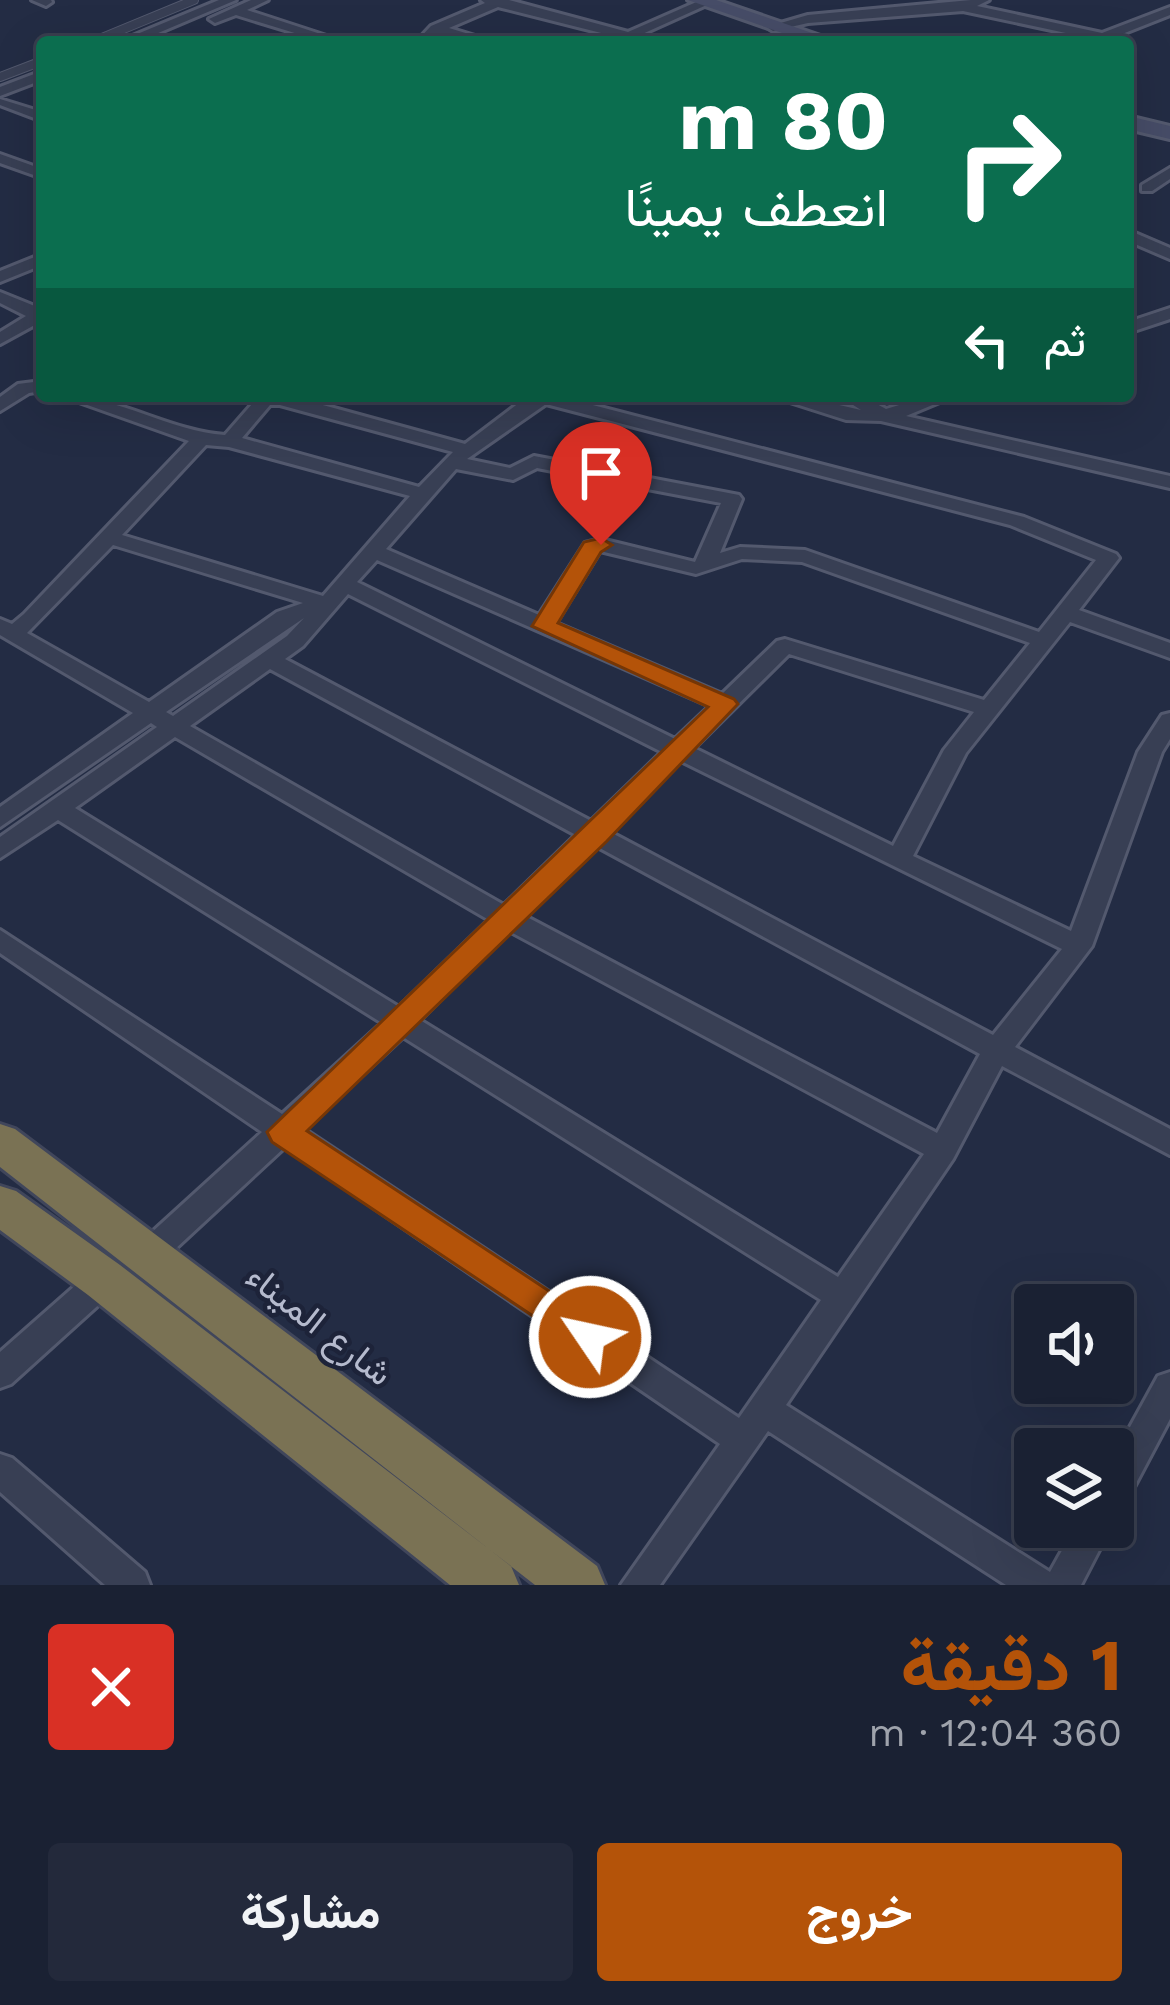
<!DOCTYPE html>
<html lang="ar">
<head>
<meta charset="utf-8">
<style>
  :root { --surface:#1a2133; --page:#23293b; --text:#f1f3f6; --muted:#9fa3ac; --line:#383e4e; --accent:#b45309 }
  body { margin:0; font-family:"Work Sans",Vazirmatn,sans-serif; background:var(--page); color:var(--text); direction:rtl; height:100vh; display:flex; flex-direction:column; font-size:45px; white-space:nowrap }
  * { box-sizing:border-box; margin:0 }
  p { font-size:39px; color:var(--muted) }
  .icon { flex:none; width:66px; height:66px; fill:none; stroke:currentColor; stroke-width:2; stroke-linecap:round; stroke-linejoin:round }
  .map { position:relative; height:1585px; overflow:hidden; direction:ltr }
  .sheet { display:flex; flex-direction:column; background:var(--surface); flex:1 }
  .sheet>* { flex:none }
  .top-card { position:absolute; left:36px; top:36px; width:1098px; height:366px; border-radius:12px; box-shadow:0 12px 48px #0002,0 0 0 3px var(--line); direction:rtl; background:#0b6e4f; color:#fff; overflow:hidden }
  .tools { position:absolute; left:1014px; top:1284px; display:grid; gap:24px }
  .tools a { display:grid; place-items:center; width:120px; height:120px; border-radius:12px; background:var(--surface); box-shadow:0 12px 48px #0002,0 0 0 3px var(--line); font-size:60px }
  .pin { position:absolute; display:grid; place-items:center; width:102px; height:102px; color:#fff; margin:-123px -51px; border-radius:50% 50% 50% 0; rotate:-45deg; box-shadow:0 0 12px #0007 }
  .pin .icon { rotate:45deg }
  .me { position:absolute; width:132px; margin:-66px; rotate:304deg; stroke-linejoin:round; filter:drop-shadow(0 0 9px #0008) }
  .turn { display:flex; align-items:center; gap:42px; height:252px; padding:0 48px; font-size:54px }
  .turn .icon { width:156px; height:156px; stroke-width:2.5 }
  .turn b { display:block; font-size:84px; line-height:102px }
  .then { display:flex; align-items:center; height:114px; padding:0 48px; background:#0003; gap:24px; font-size:45px }
  .round { display:grid; place-items:center; flex:none; width:126px; height:126px; border-radius:12px; background:var(--page) }
  .headline { display:flex; align-items:center; justify-content:space-between; height:204px; padding:0 48px }
  h1 { font-size:72px; font-weight:700; line-height:90px; color:var(--accent) }
  .primary-button { display:flex; gap:24px; margin-top:auto; padding:24px 48px }
  .primary-button a { flex:1; height:138px; border-radius:12px; background:var(--accent); color:#fff; font-size:48px; font-weight:700; line-height:138px; text-align:center }
  .primary-button a+a { background:var(--page); color:var(--text) }
  .map>svg:first-child { display:block }
</style>
</head>
<body>
<div class="map">
<svg width="1170" height="1585" viewBox="0 0 1170 1585">
  <rect width="100%" height="100%" fill="#232c44"/>
  <g fill="none" stroke-linecap="round" stroke-linejoin="round">
    <defs>
      <path id="lane" d="M92 42 194 0
        M0 77 42 61"/>
      <path id="street" d="M32 0H51L52 2 46 6Z
        M219 0H236L137 42H118Z
        M251 0H268L247 10 345 42H324L236 15 215 23 209 19Z
        M481 0H509L628 32 701 0 711 3 629 40 498 7 449 28 495 42H472L439 34 430 42H416L431 26 485 3Z
        M971 0H989L977 6 1102 33 1170 7V15L1102 42H1083L1089 38 963 11 808 23 773 31 767 27 808 15Z
        M42 71V80L0 96V87Z
        M0 99 42 112V121L0 105Z
        M0 154 42 169V178L0 163Z
        M1170 168V179L1152 191H1142V185Z
        M1128 230 1170 248V259L1128 241Z
        M42 254V265L0 282V271Z
        M0 292 42 309V321L0 344V332L26 316 0 303Z
        M1170 308V319L1128 333V322Z
        M42 381V391L29 393 0 411V397L18 384Z
        M62 396C119 396 169 431 225 435L259 396H290L465 444 528 396H558L1024 517 1116 554 1119 558 1079 610 1170 643V658L1070 622 966 753 913 856 1071 931 1138 752 1162 715 1170 713V739L1162 752 1092 946 1015 1047 1170 1129V1155L1002 1066 953 1159 786 1405 1050 1572 1075 1527H1111L1081 1585H1006L768 1431 660 1585H621L720 1444 285 1147 161 1262 150 1266 139 1262 135 1253 139 1244 262 1132 0 953V930L282 1114 382 1023 58 820 0 858V837L157 727 151 723 0 827V807L133 713 0 635V619L12 624 24 614 189 441ZM546 404 1010 525 1096 560 1039 632 805 550 740 547 720 553 742 499 739 495 534 456 510 468 467 459ZM270 405H280L453 452 419 487 242 438ZM206 445 229 447 410 496 323 596 122 535ZM537 468 721 503 695 562 601 539 585 543 539 615 386 549 456 469 513 480ZM113 545 303 603 277 612 149 702 27 633ZM600 551 696 574 742 559 802 562 1030 643 984 700 785 639 777 641 722 694 556 623ZM377 560 710 706 675 739 357 582ZM348 594 662 752 591 821 285 659 303 646ZM304 618 287 636 173 716 166 712ZM789 654 974 712 944 750 893 846 694 748ZM270 669 576 835 504 905 190 726ZM175 737 489 920 399 1007 75 808ZM681 761 1062 949 993 1035 610 832ZM596 846 980 1054 937 1133 525 916ZM509 931 924 1154 838 1277 420 1020ZM403 1037 821 1300 739 1418 304 1129Z
        M771 396H800L861 410 839 396H862L886 409 929 396H954L906 416 1170 476V488L881 421 846 420Z
        M104 1266 115 1270 120 1280 115 1290 11 1384 0 1388V1352L93 1270Z
        M1170 1372V1419L1125 1504 1113 1509V1458L1158 1376Z
        M0 1454 12 1458 145 1572 150 1585H105L0 1492Z"/>
      <path id="secondary" d="M688 0H716L838 42H808Z
        M1128 116 1170 126V139L1128 129Z"/>
      <path id="highway" d="M0 1124 15 1129 597 1566 605 1585H535L0 1167Z
        M0 1186 16 1191 120 1265 511 1566 519 1585H450L88 1295 0 1230Z"/>
    </defs>
    <!-- lane casing -->
    <use href="#lane" stroke="#53596e" stroke-width="10"/>
    <!-- street casing -->
    <use href="#street" stroke="#53596e" stroke-width="6"/>
    <!-- secondary casing -->
    <use href="#secondary" stroke="#53596e" stroke-width="6"/>
    <!-- highway casing -->
    <use href="#highway" stroke="#40465b" stroke-width="6"/>
    <!-- lane -->
    <use href="#lane" stroke="#383f54" stroke-width="8"/>
    <!-- street -->
    <use href="#street" fill="#383f54" fill-rule="evenodd"/>
    <!-- secondary -->
    <use href="#secondary" fill="#464c67" fill-rule="evenodd"/>
    <!-- highway -->
    <use href="#highway" fill="#7a7254" fill-rule="evenodd"/>
  </g>
  <!-- route -->
  <path fill="#b45309" stroke="#753606" stroke-width="3" d="M601 538 612 545 601 552 558 623 734 699 738 704 607 841 307 1131 602 1326 608 1337 602 1349 590 1354 272 1142 267 1132 708 707 532 626 584 542Z"/>
  <g text-anchor="middle" stroke-width="9" stroke-linejoin="round" paint-order="stroke">
    <!-- near-street labels -->
    <g font-size="36" fill="#b5bacd" stroke="#1d2339">
      <text transform="translate(320 1324) rotate(38)" y="13">شارع الميناء</text>
    </g>
  </g>
</svg>
<div class="tools">
<a><svg class="icon" aria-label="sound" viewBox="0 0 24 24"><path d="M4 9h4l5-4v14l-5-4H4zM17 9q2 3 0 6"/></svg></a>
<a><svg class="icon" aria-label="layers" viewBox="0 0 24 24"><path d="M12 4l9 5-9 5-9-5zM3 14l9 5 9-5"/></svg></a>
</div>
<div class="pin" style="left:601px;top:545px;background:#d93025"><svg class="icon" aria-label="arrive" viewBox="0 0 24 24"><path d="M6 21V4h12l-3 4 3 4H6"/></svg></div>
<svg class="me" style="left:590px;top:1337px" viewBox="-20 -20 40 40"><circle r="17" fill="#b45309" stroke="#fff" stroke-width="3"/><path d="M0-11L8 9 0 5-8 9z" fill="#fff"/></svg>
<div class="top-card">
<div class="turn"><svg class="icon" aria-label="right" viewBox="0 0 24 24"><path d="M7 20v-9h11M14 6l5 5-5 5"/></svg><div><b>80 m</b>انعطف يمينًا</div></div>
<div class="then">ثم<svg class="icon" aria-label="left" viewBox="0 0 24 24"><path d="M17 20v-9H6M10 6l-5 5 5 5"/></svg></div>
</div>
</div>
<section class="sheet">
<div class="headline"><div><h1>1 دقيقة</h1><p>360 m · 12:04</p></div><a class="round" style="background:#d93025;color:#fff"><svg class="icon" aria-label="close" viewBox="0 0 24 24"><path d="M6 6l12 12M18 6L6 18"/></svg></a></div>
<div class="primary-button"><a>خروج</a><a>مشاركة</a></div>
</section>
</body>
</html>
